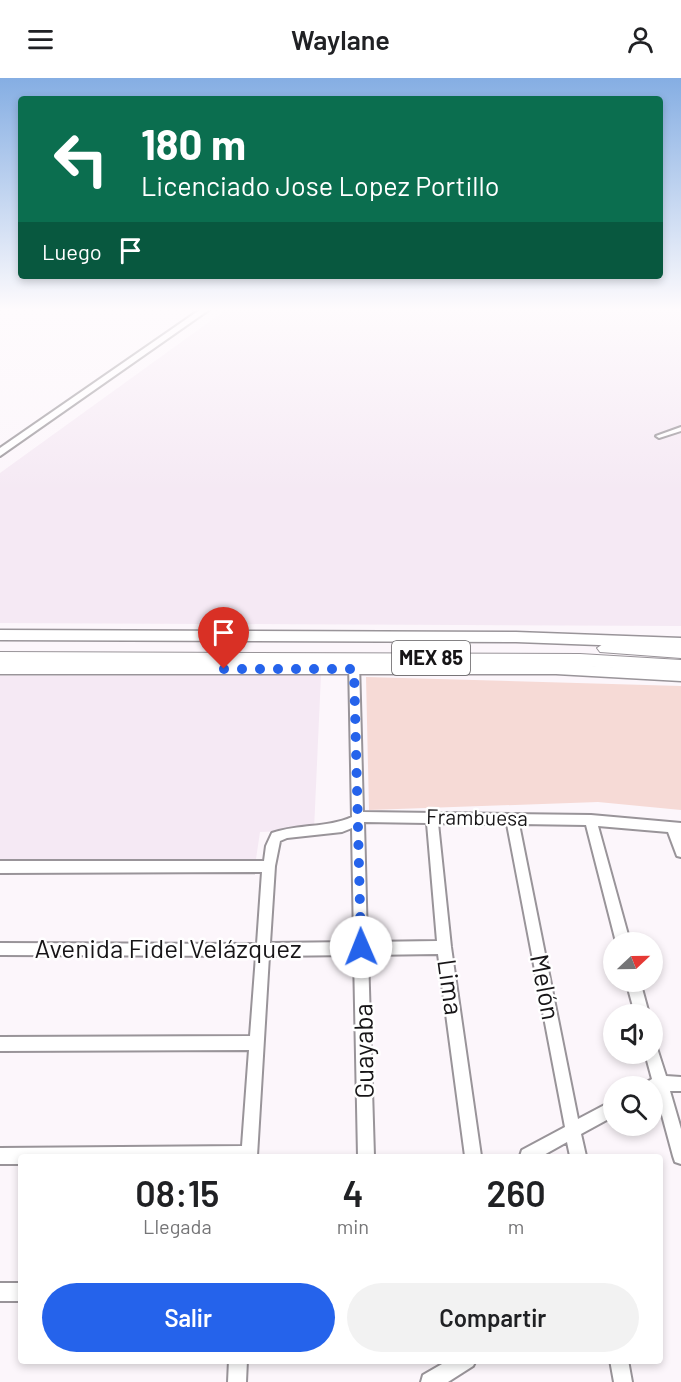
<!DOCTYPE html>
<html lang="es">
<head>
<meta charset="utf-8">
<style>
  :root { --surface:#fff; --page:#f2f2f2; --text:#202124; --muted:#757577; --accent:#2563eb }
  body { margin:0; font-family:Barlow,sans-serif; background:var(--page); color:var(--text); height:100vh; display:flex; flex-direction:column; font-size:22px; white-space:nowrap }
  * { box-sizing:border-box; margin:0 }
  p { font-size:20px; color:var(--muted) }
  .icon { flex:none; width:33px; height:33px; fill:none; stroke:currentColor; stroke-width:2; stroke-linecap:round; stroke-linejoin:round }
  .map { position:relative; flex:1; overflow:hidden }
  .sheet { position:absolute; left:18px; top:1076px; width:645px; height:210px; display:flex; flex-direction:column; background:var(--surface); border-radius:6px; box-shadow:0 3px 9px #0003 }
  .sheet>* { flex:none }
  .top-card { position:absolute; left:18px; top:18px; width:645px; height:183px; border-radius:6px; box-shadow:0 3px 9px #0003; background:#0b6e4f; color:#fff; overflow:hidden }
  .needle { width:39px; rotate:68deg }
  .tools { position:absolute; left:603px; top:854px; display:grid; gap:12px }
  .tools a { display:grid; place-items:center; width:60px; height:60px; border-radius:50%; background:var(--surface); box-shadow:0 3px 9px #0003; font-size:30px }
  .pin { position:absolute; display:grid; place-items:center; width:51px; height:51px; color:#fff; margin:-62px -26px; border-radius:50% 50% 50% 0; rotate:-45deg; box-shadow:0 0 6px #0007 }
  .pin .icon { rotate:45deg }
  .me { position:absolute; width:66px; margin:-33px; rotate:359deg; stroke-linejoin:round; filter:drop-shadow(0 0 4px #0008) }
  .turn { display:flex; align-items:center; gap:21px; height:126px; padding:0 24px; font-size:27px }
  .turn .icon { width:78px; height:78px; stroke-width:2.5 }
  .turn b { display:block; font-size:42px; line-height:51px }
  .then { display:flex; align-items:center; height:57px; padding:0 24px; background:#0003; gap:12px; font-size:22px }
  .eta { display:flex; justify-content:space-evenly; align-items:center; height:102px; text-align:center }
  .eta b { font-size:36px; font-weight:600; line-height:42px }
  .action { display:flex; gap:12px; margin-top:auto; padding:12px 24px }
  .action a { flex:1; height:69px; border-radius:36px; background:var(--accent); color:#fff; font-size:24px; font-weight:600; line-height:69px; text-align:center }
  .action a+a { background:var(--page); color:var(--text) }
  header { display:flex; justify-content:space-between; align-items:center; height:78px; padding:0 24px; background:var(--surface); font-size:27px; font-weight:600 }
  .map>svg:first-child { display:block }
</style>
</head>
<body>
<header><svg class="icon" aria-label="menu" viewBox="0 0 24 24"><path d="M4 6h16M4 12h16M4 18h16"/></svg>Waylane<svg class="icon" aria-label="person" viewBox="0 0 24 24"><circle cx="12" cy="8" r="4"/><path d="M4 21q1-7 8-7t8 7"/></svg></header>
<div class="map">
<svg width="681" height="1304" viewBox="0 0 681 1304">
  <rect width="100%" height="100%" fill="#fcf6fb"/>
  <!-- built -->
  <path fill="#f5e9f4" d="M227 231H681V548L0 545V395Z
    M321 597 314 752 260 754 256 781 0 784V598Z"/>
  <!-- green -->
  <path fill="#f6dad6" d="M366 599 681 608V732L598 724 369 732Z"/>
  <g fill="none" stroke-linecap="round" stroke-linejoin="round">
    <defs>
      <path id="street" d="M681 349V353L659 360 656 358Z
        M354 581 359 584 363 734 591 737 681 745V779L677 778 668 754 598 748 630 864H616L586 747 519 746 578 1041 614 1022V1038L581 1056 586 1078H570L567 1064 542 1078H520L522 1072 565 1049 507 746 438 745 451 869 481 1078H465L438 876 368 877 374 1078H358L354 877 269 878 257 1078H21V1086H0V1070L242 1068 249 972 0 973V959L250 958 256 878 0 877V865L257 866 262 794 0 795V783H264L266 768 272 755C298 746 327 750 352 739L349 584ZM364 744 427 745 437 863 367 864ZM352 750 354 864 270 865 275 788 280 763 287 760 342 754Z
        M626 903H640L649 936H635Z
        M652 968 657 970 666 998 681 999V1013H670L681 1051V1086L675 1084 673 1078 656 1015 652 1016V1008H645L647 1004 652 1001 645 975H652Z
        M0 1205H21V1223H0Z
        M229 1282H247L246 1304H228Z
        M449 1282H476L473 1288 448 1304H421L423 1297Z
        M610 1282H628L632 1304H614Z"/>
      <path id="secondary" d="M0 552 516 554 681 560V570L516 564 0 562Z
        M0 586H556L681 593V603L556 596H0Z"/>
      <path id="primary" d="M201 231H210L0 378V370Z"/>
      <path id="highway" d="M606 564 681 568V580L600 574 597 570Z
        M0 574 580 576 681 582V594L580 588 0 586Z"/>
    </defs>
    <!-- street casing -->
    <use href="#street" stroke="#999499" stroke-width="4"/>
    <!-- secondary casing -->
    <use href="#secondary" stroke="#999499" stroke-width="3"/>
    <!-- primary casing -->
    <use href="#primary" stroke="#999499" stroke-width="4"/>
    <!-- highway casing -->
    <use href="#highway" stroke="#999499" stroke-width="2"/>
    <!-- street -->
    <use href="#street" fill="#fff" fill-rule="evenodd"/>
    <!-- secondary -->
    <use href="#secondary" fill="#fff" fill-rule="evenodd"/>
    <!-- primary -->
    <use href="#primary" fill="#fff" fill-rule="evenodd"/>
    <!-- highway -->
    <use href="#highway" fill="#fff" fill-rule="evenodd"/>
  </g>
  <!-- sky -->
  <linearGradient id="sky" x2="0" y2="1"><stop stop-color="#85aee3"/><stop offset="0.56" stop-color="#fefbfd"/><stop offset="1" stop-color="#fefbfd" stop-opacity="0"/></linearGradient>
  <rect width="681" height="413" fill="url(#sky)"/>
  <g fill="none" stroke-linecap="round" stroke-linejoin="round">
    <!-- route -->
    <path stroke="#2563eb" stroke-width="10" stroke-dasharray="0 18" d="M224 591H354L361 869"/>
  </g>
  <g text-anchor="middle" stroke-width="5" stroke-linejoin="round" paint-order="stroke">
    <!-- shield labels -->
    <rect fill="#fff" stroke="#5d5b5d" stroke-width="1.5" x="392" y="563" width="78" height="34" rx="4.5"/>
    <g font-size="20" font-weight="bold" fill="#171517">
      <text x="431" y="587">MEX 85</text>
    </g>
    <!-- street labels -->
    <g font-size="21" fill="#171517" stroke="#fff">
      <text transform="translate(477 740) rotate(1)" y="7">Frambuesa</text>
    </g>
    <!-- near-street labels -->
    <g font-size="26" fill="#171517" stroke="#fff">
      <text x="168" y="880">Avenida Fidel Velázquez</text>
      <text transform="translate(450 909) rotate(82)" y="9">Lima</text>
      <text transform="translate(545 909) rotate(79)" y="9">Melón</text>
      <text transform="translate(364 973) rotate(-91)" y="9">Guayaba</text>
    </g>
  </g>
</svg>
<div class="tools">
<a><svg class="needle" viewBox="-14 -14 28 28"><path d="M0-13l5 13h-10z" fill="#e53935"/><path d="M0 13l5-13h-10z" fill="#757577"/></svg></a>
<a><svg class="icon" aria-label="sound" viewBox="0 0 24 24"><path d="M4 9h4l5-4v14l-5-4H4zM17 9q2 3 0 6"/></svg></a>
<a><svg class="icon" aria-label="search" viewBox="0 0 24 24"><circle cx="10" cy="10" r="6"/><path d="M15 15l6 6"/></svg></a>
</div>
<div class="pin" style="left:224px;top:591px;background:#d93025"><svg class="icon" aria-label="arrive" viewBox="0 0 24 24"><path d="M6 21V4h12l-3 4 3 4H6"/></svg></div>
<svg class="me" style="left:361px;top:869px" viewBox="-20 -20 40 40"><circle r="19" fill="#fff"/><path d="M0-13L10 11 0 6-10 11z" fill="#2563eb"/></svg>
<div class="top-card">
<div class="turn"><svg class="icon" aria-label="left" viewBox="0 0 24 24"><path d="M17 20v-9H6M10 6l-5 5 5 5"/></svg><div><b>180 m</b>Licenciado Jose Lopez Portillo</div></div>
<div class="then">Luego<svg class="icon" aria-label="arrive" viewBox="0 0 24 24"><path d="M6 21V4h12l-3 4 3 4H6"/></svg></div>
</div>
<section class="sheet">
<div class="eta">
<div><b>08:15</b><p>Llegada</p></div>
<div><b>4</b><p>min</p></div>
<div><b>260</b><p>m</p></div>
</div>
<div class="action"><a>Salir</a><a>Compartir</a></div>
</section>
</div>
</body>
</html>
